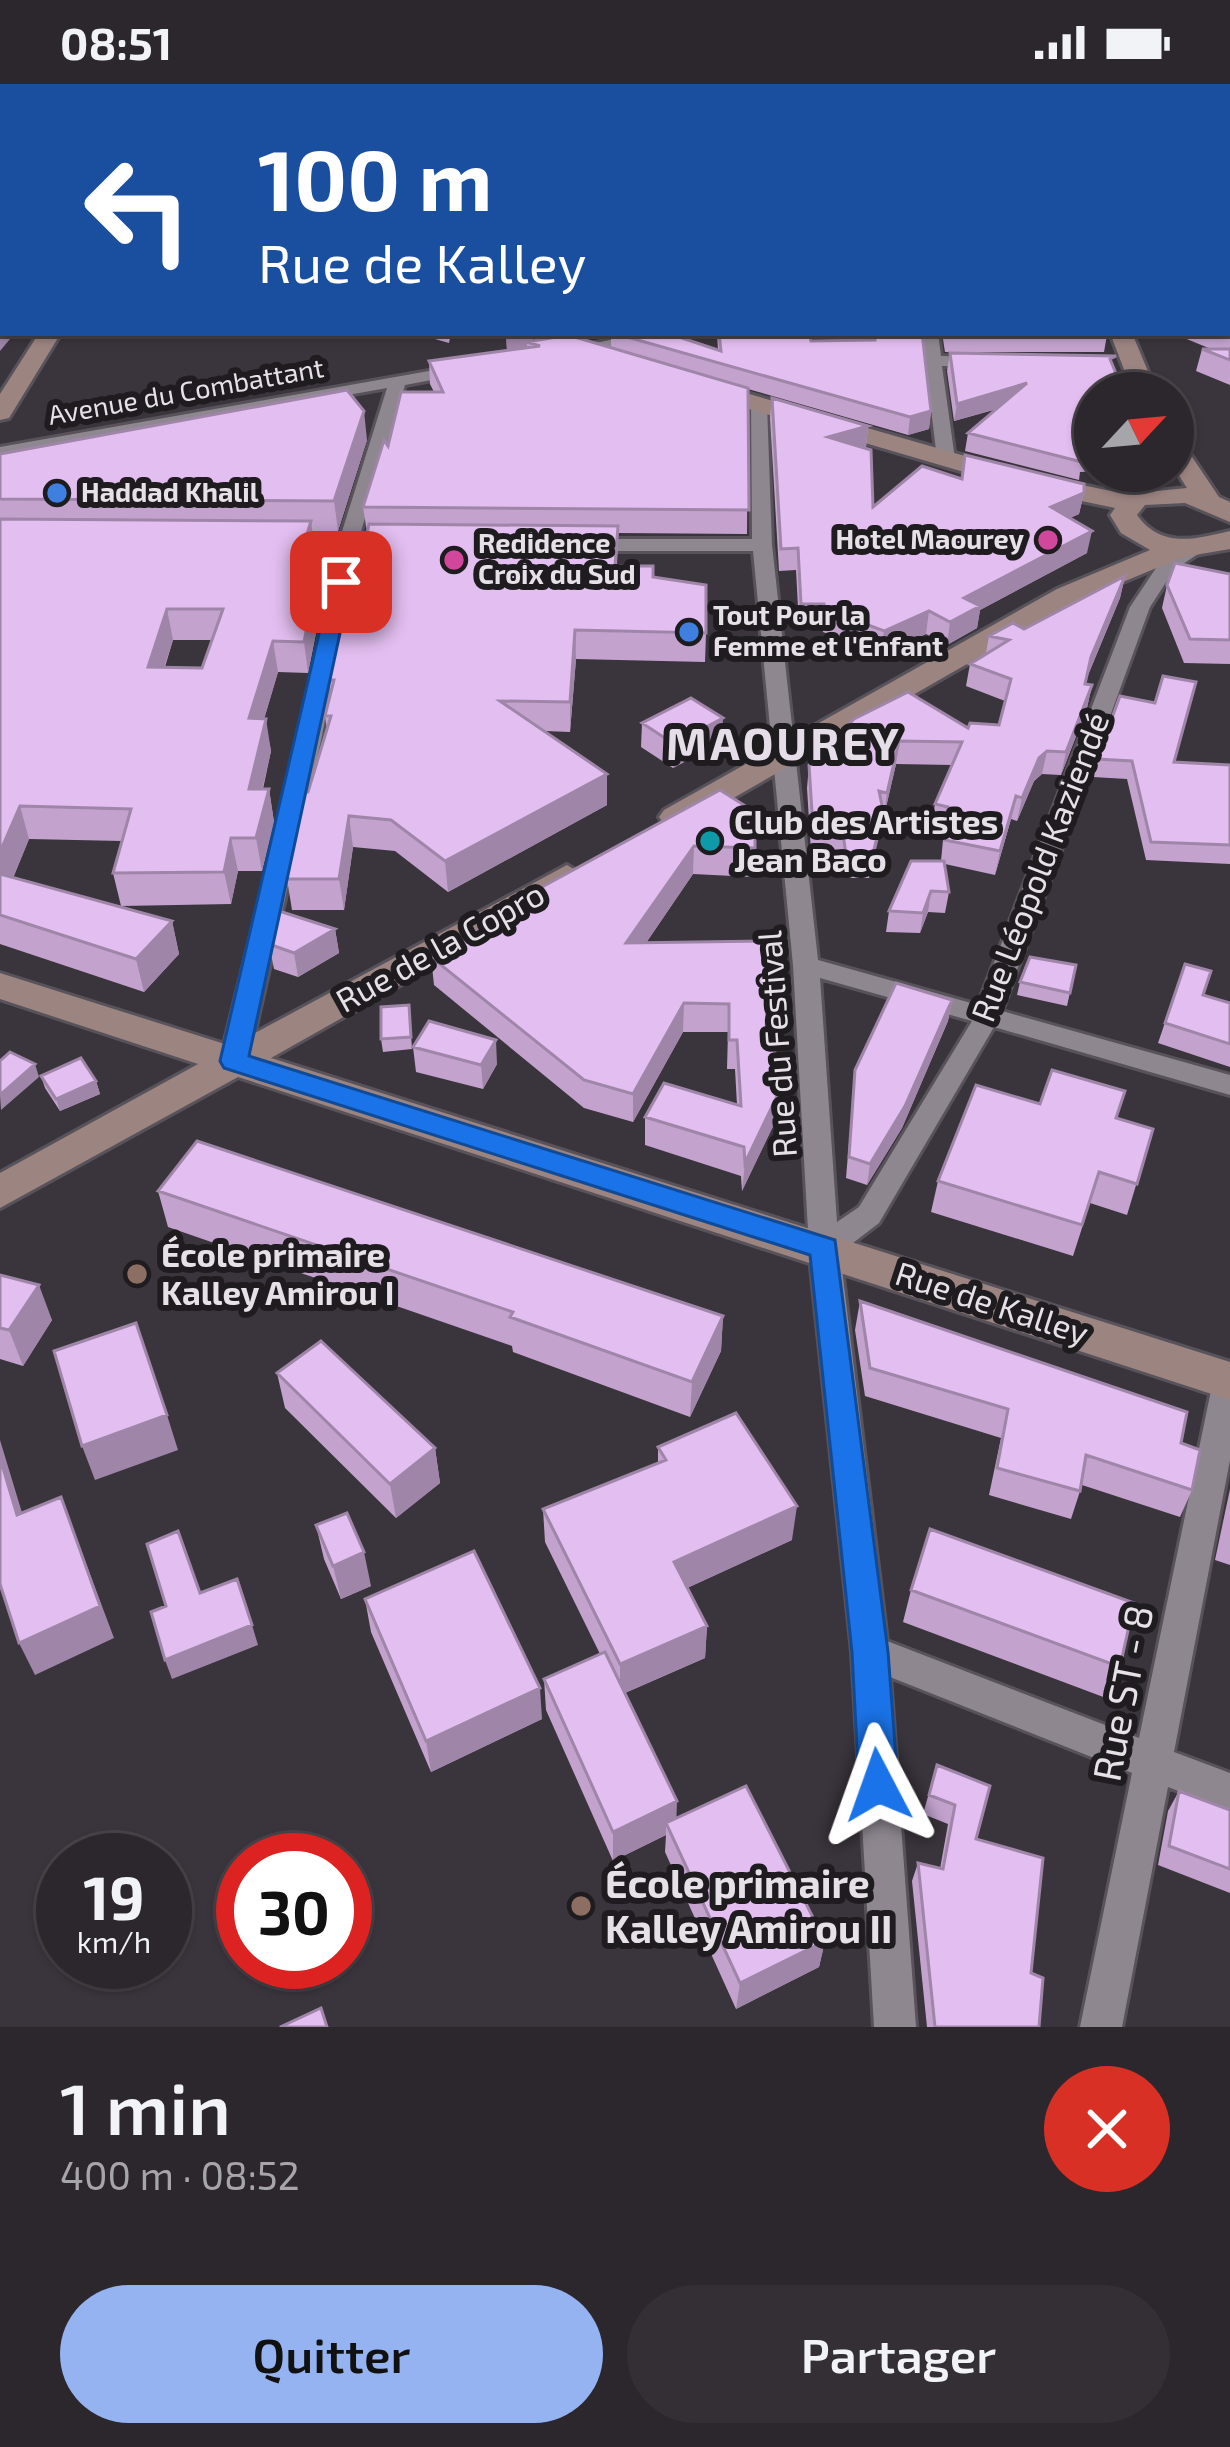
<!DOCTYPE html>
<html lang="fr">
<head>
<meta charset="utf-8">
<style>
  :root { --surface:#2c272d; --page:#342f35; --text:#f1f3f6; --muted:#a6a5aa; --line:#484449; --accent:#95b2f1 }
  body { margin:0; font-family:"Exo 2",sans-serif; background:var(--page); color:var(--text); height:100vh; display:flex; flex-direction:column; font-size:45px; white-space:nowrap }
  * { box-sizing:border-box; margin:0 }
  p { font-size:39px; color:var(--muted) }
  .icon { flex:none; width:66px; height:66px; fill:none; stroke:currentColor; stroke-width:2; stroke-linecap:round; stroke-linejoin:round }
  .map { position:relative; height:1943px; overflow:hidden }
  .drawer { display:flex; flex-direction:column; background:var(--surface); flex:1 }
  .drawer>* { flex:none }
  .guide { position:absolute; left:0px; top:0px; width:1230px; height:252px; box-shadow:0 3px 9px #0004,0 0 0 3px var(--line); background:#1a4fa0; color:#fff; overflow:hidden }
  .needle { width:78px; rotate:64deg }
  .tools { position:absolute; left:1074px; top:288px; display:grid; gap:24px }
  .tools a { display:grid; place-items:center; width:120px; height:120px; border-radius:50%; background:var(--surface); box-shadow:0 3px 9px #0004,0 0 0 3px var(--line); font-size:60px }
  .speed { position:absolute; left:36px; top:1749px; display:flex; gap:24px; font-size:60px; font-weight:700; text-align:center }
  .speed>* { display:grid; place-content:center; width:156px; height:156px; border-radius:50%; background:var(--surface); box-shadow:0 3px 9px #0004,0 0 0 3px var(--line); line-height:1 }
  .speed small { font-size:30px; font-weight:400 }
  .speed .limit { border:18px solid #d22; background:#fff; color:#111 }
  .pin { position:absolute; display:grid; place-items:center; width:102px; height:102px; color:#fff; margin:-51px; border-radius:24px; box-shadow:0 6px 18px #0006 }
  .me { position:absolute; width:132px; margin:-66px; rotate:356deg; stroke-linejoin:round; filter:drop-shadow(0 0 9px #0008) }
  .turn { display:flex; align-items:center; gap:42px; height:252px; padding:0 60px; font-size:54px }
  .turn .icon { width:156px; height:156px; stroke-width:2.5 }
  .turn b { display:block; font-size:84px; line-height:102px }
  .round { display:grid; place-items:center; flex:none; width:126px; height:126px; border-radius:63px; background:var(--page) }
  .overview { display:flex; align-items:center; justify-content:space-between; height:204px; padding:0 60px }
  h1 { font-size:72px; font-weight:600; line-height:90px }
  .action { display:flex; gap:24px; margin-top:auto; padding:24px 60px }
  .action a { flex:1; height:138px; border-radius:72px; background:var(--accent); color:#111; font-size:48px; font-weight:600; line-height:138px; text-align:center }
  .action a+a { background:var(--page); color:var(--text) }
  .status { display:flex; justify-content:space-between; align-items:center; height:84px; padding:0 60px; background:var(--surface); direction:ltr }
  .status svg { height:33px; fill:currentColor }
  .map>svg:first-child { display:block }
</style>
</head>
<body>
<div class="status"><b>08:51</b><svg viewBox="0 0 49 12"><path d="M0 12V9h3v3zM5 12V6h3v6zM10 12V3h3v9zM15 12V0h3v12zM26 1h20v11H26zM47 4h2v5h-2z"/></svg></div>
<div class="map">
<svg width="1230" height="1943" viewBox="0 0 1230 1943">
  <rect width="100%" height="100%" fill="#3a343c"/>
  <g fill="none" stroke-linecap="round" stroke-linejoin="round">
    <defs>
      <path id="street" d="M585 0H597V3H585Z
        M860 0H872L873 3H861Z
        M1227 9H1230V17H1227Z
        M640 249H673L565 273 557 268Z
        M922 249H938L941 272 985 273 993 278 985 283 942 282 955 375 946 380 937 375Z
        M463 281 469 283V289L405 301 359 454H398L408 460 398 466 357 465 322 652 248 977 234 987 224 984 220 977 300 652 337 465H280L270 459 280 453 340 454 387 304 0 373V363Z
        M759 315 767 320 772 461 818 876 978 921 1130 523 1160 478 1190 460 1207 464 1174 486 1150 523 1002 927 1230 991V1011L994 943 879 1139 840 1169 887 1557 1139 1654 1214 1292 1219 1283 1230 1279V1376L1174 1668 1230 1689V1727L1168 1703 1122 1943H1080L1132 1689 890 1593 916 1943H874L852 1568 809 1164 793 881 753 467H580L570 461 580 455H752L751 320ZM820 894 972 937 859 1123 837 1138Z"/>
      <path id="secondary" d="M191 0H209L190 3Z
        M950 0H972L974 3H952Z
        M39 249H61L9 334 0 336V310Z
        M1110 249H1132L1157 309H1133Z
        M697 295 1028 390 1126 410 1187 404 1173 382V355L1182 358 1219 413 1230 418V438L1185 419 1145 421 1137 431C1161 465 1196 455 1230 447V465L1183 473 1077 517 688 740H664L659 733 664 726 1057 505 1150 466 1121 449 1110 431 1115 424 1015 403 688 307V297Z
        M567 781 585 792 579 800 271 974 1230 1278V1316L238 993 0 1124V1089L198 980 0 915V889L231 962Z"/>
    </defs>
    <!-- street casing -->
    <use href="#street" stroke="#58525a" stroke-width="6"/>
    <!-- secondary casing -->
    <use href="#secondary" stroke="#58525a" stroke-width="6"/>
    <!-- street -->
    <use href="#street" fill="#8e8790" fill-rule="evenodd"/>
    <!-- secondary -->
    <use href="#secondary" fill="#9c8481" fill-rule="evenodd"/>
  </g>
  <!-- wall -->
  <path fill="#c3a3ce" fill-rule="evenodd" d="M75 0H160L158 3H75Z
    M1039 0H1117L1104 3H1046Z
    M3 32V200L0 199V54Z
    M1230 42V135H1227V43Z
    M1227 184 1230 202V301L1196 287 1202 265H1211L1172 249H1227Z
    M414 249H451L449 259Z
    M506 249H533V257L563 252 554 249H667L718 266 717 249H809L811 257 873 256V249H922L931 327 929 345 908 351 748 305 747 450 618 449 617 482 653 493 706 549 705 578 576 575 570 648 545 647 607 721 448 808 395 767 353 763 344 826H292L287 795 308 708 327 646 325 632 331 610 329 596 362 476 367 448 363 423 388 362 434 308 430 300 429 277 507 266ZM611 250V264L581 255Z
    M942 249H1106L1107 251 1104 268H945Z
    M950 269 1095 309V387H1102L1080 388 1079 396 965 367 968 349 997 325 954 337 947 287Z
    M772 314 868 342 866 363 863 364 873 423 962 395 1084 409 1079 430 1070 434 1087 469 980 526 977 544 947 561 926 550 881 570 823 548 822 543 799 542 796 486 779 487 770 334Z
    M367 356 338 447H312L315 467 313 473 325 504 308 589 278 588 264 635 271 667 263 705H269L274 738 262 787H238L231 820 121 822 113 789 122 757 29 755 13 794 172 837 179 870 144 908 0 860V370ZM173 556H212L202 584 165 583Z
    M1230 490V580L1184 579 1162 524 1167 501Z
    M1125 492 1120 514 1086 596 1085 600 1092 601 1087 624 1061 691 1042 690 1034 697 1017 737 1011 735 995 791 945 780 949 808 945 829 928 828 920 849 886 848 889 827 941 777 944 746 931 743 935 720 952 681 896 680 884 732H882L869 794H844L839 767 811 768 807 704 809 681 854 635 968 644 999 641 1005 617 966 602 970 580 986 569 989 552 1024 545Z
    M642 639 722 658 673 684 641 663Z
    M1097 675 1230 681V780L1146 776 1127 695 1093 693Z
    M720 706 755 764 753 793 693 790 646 859 768 857 766 959 779 1008 776 1036 742 1107 741 1092 645 1061V1033L737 1021 735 985H727L728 948H683L633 1038 584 1024 434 901 431 873 520 823V815Z
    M335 845 339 869 298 893 274 885 269 860Z
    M1185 880 1203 911 1230 919V983L1158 959Z
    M1076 881 1067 922 1017 911 1020 898Z
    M952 916 948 937 902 1044 867 1101 846 1094 855 986Z
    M409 921 412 965 383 968 381 955Z
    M413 963 497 980 483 1005 416 988Z
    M41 992 96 997 100 1010 60 1027 45 1004Z
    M1040 1020 1117 1034 1153 1045 1127 1131 1090 1119 1073 1172 931 1128 938 1097Z
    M158 1107 723 1232 721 1267 690 1333 513 1268 512 1262 168 1143Z
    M0 1191 52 1236 23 1282 0 1275Z
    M860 1217 1181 1359 1192 1406 1180 1433 1082 1401 1071 1435 989 1411 1001 1354 865 1312 855 1246Z
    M277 1289 435 1364 440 1399 396 1434 285 1324Z
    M658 1363 792 1456 687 1504 707 1542 705 1574 625 1609 676 1735 825 1857 819 1883 736 1925 665 1768 666 1751 613 1777 546 1626 544 1595 600 1570 545 1458 543 1425 658 1379Z
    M1230 1405V1481L1215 1476Z
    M316 1441 371 1502 341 1515 324 1475Z
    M911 1506 1120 1583 1106 1614 903 1538Z
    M365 1515 542 1635 431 1688 371 1548Z
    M937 1681 976 1755 1031 1889 1039 1943H927L912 1797 918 1779 940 1785 948 1740 923 1730Z
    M1179 1707 1230 1726V1809L1158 1781 1168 1727Z"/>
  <!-- shaded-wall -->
  <path fill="#9f85a8" d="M1068 0H1117L1104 3H1068Z
    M3 241V249H15L0 267V244Z
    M506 249H533V260L527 258V264L507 268Z
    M576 249H616L577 255Z
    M1027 299 1024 317 954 337 957 320Z
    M364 327 367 356 338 447 334 417Z
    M931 327 929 345 908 351 910 333Z
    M868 342 866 363 827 374 828 353Z
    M1084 409 1079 430 1047 444 1051 423Z
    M311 437 315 467 304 504 300 473Z
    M1092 447 1087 469 980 526 977 544 947 561 950 538 964 514Z
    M321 473 325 504 308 589 304 558Z
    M1125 492 1120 514 1086 596 1091 573Z
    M167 525 173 556 154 614 148 583Z
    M929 527 926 550 881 570 884 547Z
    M575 546 576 575 570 648V618Z
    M273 557 278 588 255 666 249 634Z
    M1092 601 1087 624 1061 691 1066 668Z
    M723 634 722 658 673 684 674 660Z
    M266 635 271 667 255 737 249 705Z
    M899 657 896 680 884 732 887 709Z
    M1047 667 1042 690 1034 697 1017 737 1022 714 1039 674Z
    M607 690V721L448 808 445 777Z
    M269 705 274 738 262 787 256 754Z
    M1016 712 1011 735 995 791 1000 767Z
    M20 722 29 755 2 821 0 814V768Z
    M883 726 880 749 869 794 873 770Z
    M349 732 353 763 344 826 339 795Z
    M231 754 238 787 231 820 224 788Z
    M694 762 693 790 626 888V859Z
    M931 807 928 828 920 849 923 829Z
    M172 837 179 870 144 908 136 875Z
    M335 845 339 869 298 893 294 869Z
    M952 916 948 937 902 1044 867 1101 870 1080Z
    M684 919 683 948 633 1038V1010Z
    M496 956 497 980 483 1005 481 981Z
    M35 980 39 993 1 1026 0 1011Z
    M96 997 100 1010 60 1027 56 1015Z
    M779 1008 776 1036 742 1107 745 1079Z
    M39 1201 52 1236 23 1282 9 1246Z
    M723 1232 721 1267 690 1333 692 1298Z
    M167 1331 178 1366 95 1396 82 1362Z
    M0 1356 33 1465 17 1431 0 1374Z
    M435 1364 440 1399 396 1434 390 1400Z
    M61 1413 114 1554 35 1591 19 1559Z
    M797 1422 792 1456 672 1511 674 1478Z
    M364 1468 371 1502 341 1515 333 1482Z
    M252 1541 258 1561 172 1595 165 1576Z
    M707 1542 705 1574 620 1611V1580Z
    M540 1604 542 1635 431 1688 426 1657Z
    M677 1717 676 1746 666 1739V1751L613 1777V1748Z
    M825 1857 819 1883 736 1925 740 1899Z"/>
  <!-- building -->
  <path fill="#e3bef0" stroke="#9f85a8" stroke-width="3" fill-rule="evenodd" d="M233 0H313L317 3H225Z
    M427 0H551V3H426Z
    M640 0H760L761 3H640Z
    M0 32H3V104L0 108Z
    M1230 42V109L1227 108V43Z
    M0 115 3 117V177L0 176Z
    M1230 183 1228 209 1230 249 1227 247V184Z
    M0 211H3V241L0 244Z
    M613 249H667L721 267 719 249H809L811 257 875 256V249H922L931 327 910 333Z
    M947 249H1106L1107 251H947Z
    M568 251 748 304 749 426 363 423 384 356 388 362 401 308H443L429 277 540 262 527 258Z
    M1202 265H1230V276Z
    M950 269 1116 272 1110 275 1124 309H1095V370H1082V378L968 349 1027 299 957 320Z
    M347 306 364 327 334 417 0 415V370Z
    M772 314 868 342 828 353 871 366 873 423 922 382 962 395 965 371 1084 400V409L1051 423 1092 447 964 514 980 522 950 538 929 527 884 547 825 525 824 520H801L798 464 781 465Z
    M0 435 311 437 300 473H321L304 558 273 557 249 634 266 635 249 705H269L256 754H231L224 788 113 789 131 725 20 722 0 768ZM167 525H223L202 584 148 583Z
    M369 440 618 442 615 482H653V493L706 501V549L575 546 570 618 500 617 607 690 445 777 391 736 349 732 339 795H287L302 708H308L331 632H325L334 596H329L351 476H362Z
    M1175 479 1230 490V556L1190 555 1167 501Z
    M1125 492 1091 573 1085 600 1092 601 1066 668 1047 667 1039 674 1022 714 1016 712 1000 767 945 756 948 723 935 720 962 658 899 657 887 709 879 707 883 726 873 770H846L842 744H813L809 681 854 635 908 608 968 644 970 639 999 641 1011 595 970 580 1009 556 989 552 1013 539 1024 545Z
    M1163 592 1196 598 1174 678 1230 681V761L1151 758 1132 677 1097 675 1120 612 1155 619Z
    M691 614 723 634 674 660 642 639Z
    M720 706 755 728V764L694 762 626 859 768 857 766 959 774 960 779 1008 745 1079 744 1063 645 1033 664 999 741 1022 737 956H729V920L684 919 633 1010 584 996 431 873 526 820 520 815Z
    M911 777H944L949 808 931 807 923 829 889 827Z
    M0 790 172 837 136 875 0 831Z
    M279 827 335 845 294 869 269 860Z
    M1030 873 1076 881 1070 909 1020 898Z
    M1185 880 1211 887 1203 911 1230 919V960L1165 939Z
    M896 899 952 916 905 1022 870 1080 849 1073 855 986Z
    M409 921 411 953 381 955V923Z
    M429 937 496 956 481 981 413 963Z
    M10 968 35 980 0 1011V977Z
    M81 974 96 997 56 1015 41 992Z
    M1052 986 1125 1007 1116 1034 1153 1045 1137 1100 1099 1088 1082 1141 938 1097 976 1001 1040 1020Z
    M197 1057 723 1232 692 1298 510 1233 513 1228 158 1107Z
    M0 1191 39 1201 9 1246 0 1244Z
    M860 1217 1187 1328 1181 1359 1200 1366 1192 1406 1086 1371 1080 1407 997 1384 1008 1325 870 1284Z
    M136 1239 167 1331 82 1362 54 1267Z
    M321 1257 435 1364 390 1400 277 1289Z
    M736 1329 797 1422 674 1478 707 1542 620 1580 543 1425 666 1376 658 1363Z
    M0 1374 17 1431 61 1413 100 1522 19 1559 0 1500Z
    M347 1429 364 1468 333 1482 316 1441Z
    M930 1445 1134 1519 1120 1583 911 1506Z
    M178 1447 200 1509 237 1495 252 1541 165 1576 151 1528 166 1522 147 1460Z
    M474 1467 540 1604 426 1657 365 1515Z
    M605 1568 677 1717 613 1748 544 1595Z
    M937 1681 990 1702 976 1755 1043 1774 1031 1889 1043 1894 1039 1943H935L918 1779 943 1785 955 1721 929 1711Z
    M746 1702 825 1857 740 1899 666 1739Z
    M1179 1707 1230 1726V1785L1169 1762Z
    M321 1924 327 1943H280Z"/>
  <!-- route -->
  <path fill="#1a73e8" stroke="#114b97" stroke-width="3" d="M341 492 351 498 249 972 835 1156 888 1568 898 1701 892 1714 878 1720 865 1714 859 1701 852 1568 810 1171 224 984 220 977 331 498Z"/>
  <!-- markers -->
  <g fill="#3f7fe0" stroke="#1f1c20" stroke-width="4.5">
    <circle cx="57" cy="409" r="12"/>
    <circle cx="689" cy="548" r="12"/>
  </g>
  <g fill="#d1479c" stroke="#1f1c20" stroke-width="4.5">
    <circle cx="1048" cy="456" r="12"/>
    <circle cx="454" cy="476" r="12"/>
  </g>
  <circle fill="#0f9aa8" stroke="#1f1c20" stroke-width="4.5" cx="710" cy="757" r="12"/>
  <g fill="#8d6e63" stroke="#1f1c20" stroke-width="4.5">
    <circle cx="137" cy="1190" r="12"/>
    <circle cx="581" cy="1822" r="12"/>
  </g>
  <g text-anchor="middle" stroke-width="12" stroke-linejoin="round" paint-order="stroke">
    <!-- far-street labels -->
    <g font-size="27" fill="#e5e1e6" stroke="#1f1c20">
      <text transform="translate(186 308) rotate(-10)" y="9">Avenue du Combattant</text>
    </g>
    <!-- far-poi labels -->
    <g font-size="27" font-weight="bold" fill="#e5e1e6" stroke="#1f1c20" text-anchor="start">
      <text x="81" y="418">Haddad Khalil</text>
      <text x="1024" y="465" text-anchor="end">Hotel Maourey</text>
      <text x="478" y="469">Redidence<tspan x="478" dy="31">Croix du Sud</tspan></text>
      <text x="713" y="541">Tout Pour la<tspan x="713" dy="31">Femme et l'Enfant</tspan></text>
    </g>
    <!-- poi labels -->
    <g font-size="33" font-weight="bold" fill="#e5e1e6" stroke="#1f1c20" text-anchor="start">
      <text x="734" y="750">Club des Artistes<tspan x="734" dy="38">Jean Baco</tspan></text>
      <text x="161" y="1183">École primaire<tspan x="161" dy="38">Kalley Amirou I</tspan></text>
    </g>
    <!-- street labels -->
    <g font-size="33" fill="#e5e1e6" stroke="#1f1c20">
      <text transform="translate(1040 783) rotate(-69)" y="12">Rue Léopold Kaziendé</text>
      <text transform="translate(440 863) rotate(-29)" y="12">Rue de la Copro</text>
      <text transform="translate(777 960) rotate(-94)" y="12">Rue du Festival</text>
      <text transform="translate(992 1219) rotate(18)" y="12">Rue de Kalley</text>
    </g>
    <!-- near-street labels -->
    <g font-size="39" fill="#e5e1e6" stroke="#1f1c20">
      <text transform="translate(1123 1609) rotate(-79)" y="14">Rue ST - 8</text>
    </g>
    <!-- near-poi labels -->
    <g font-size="39" font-weight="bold" fill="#e5e1e6" stroke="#1f1c20" text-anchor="start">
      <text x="605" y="1814">École primaire<tspan x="605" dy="45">Kalley Amirou II</tspan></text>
    </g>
    <!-- district labels -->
    <g font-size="45" font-weight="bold" letter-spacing="3" fill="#e5dde8" stroke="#1f1c20">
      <text x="784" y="676">MAOUREY</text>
    </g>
  </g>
</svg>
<div class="tools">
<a><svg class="needle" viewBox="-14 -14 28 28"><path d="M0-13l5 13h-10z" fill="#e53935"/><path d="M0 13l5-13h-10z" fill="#a6a5aa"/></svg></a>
</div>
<div class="speed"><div>19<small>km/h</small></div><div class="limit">30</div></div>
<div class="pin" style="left:341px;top:498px;background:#d93025"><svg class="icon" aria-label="arrive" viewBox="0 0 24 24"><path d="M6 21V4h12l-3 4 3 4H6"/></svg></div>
<svg class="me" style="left:878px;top:1701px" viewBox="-20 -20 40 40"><path d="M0-17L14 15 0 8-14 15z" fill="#1a73e8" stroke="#fff" stroke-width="4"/></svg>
<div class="guide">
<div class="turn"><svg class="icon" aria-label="left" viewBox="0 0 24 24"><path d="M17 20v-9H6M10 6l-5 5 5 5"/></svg><div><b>100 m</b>Rue de Kalley</div></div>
</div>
</div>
<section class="drawer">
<div class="overview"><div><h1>1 min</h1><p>400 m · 08:52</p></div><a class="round" style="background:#d93025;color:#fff"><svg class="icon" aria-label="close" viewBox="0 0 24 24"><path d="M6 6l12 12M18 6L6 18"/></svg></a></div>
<div class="action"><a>Quitter</a><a>Partager</a></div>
</section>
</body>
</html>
